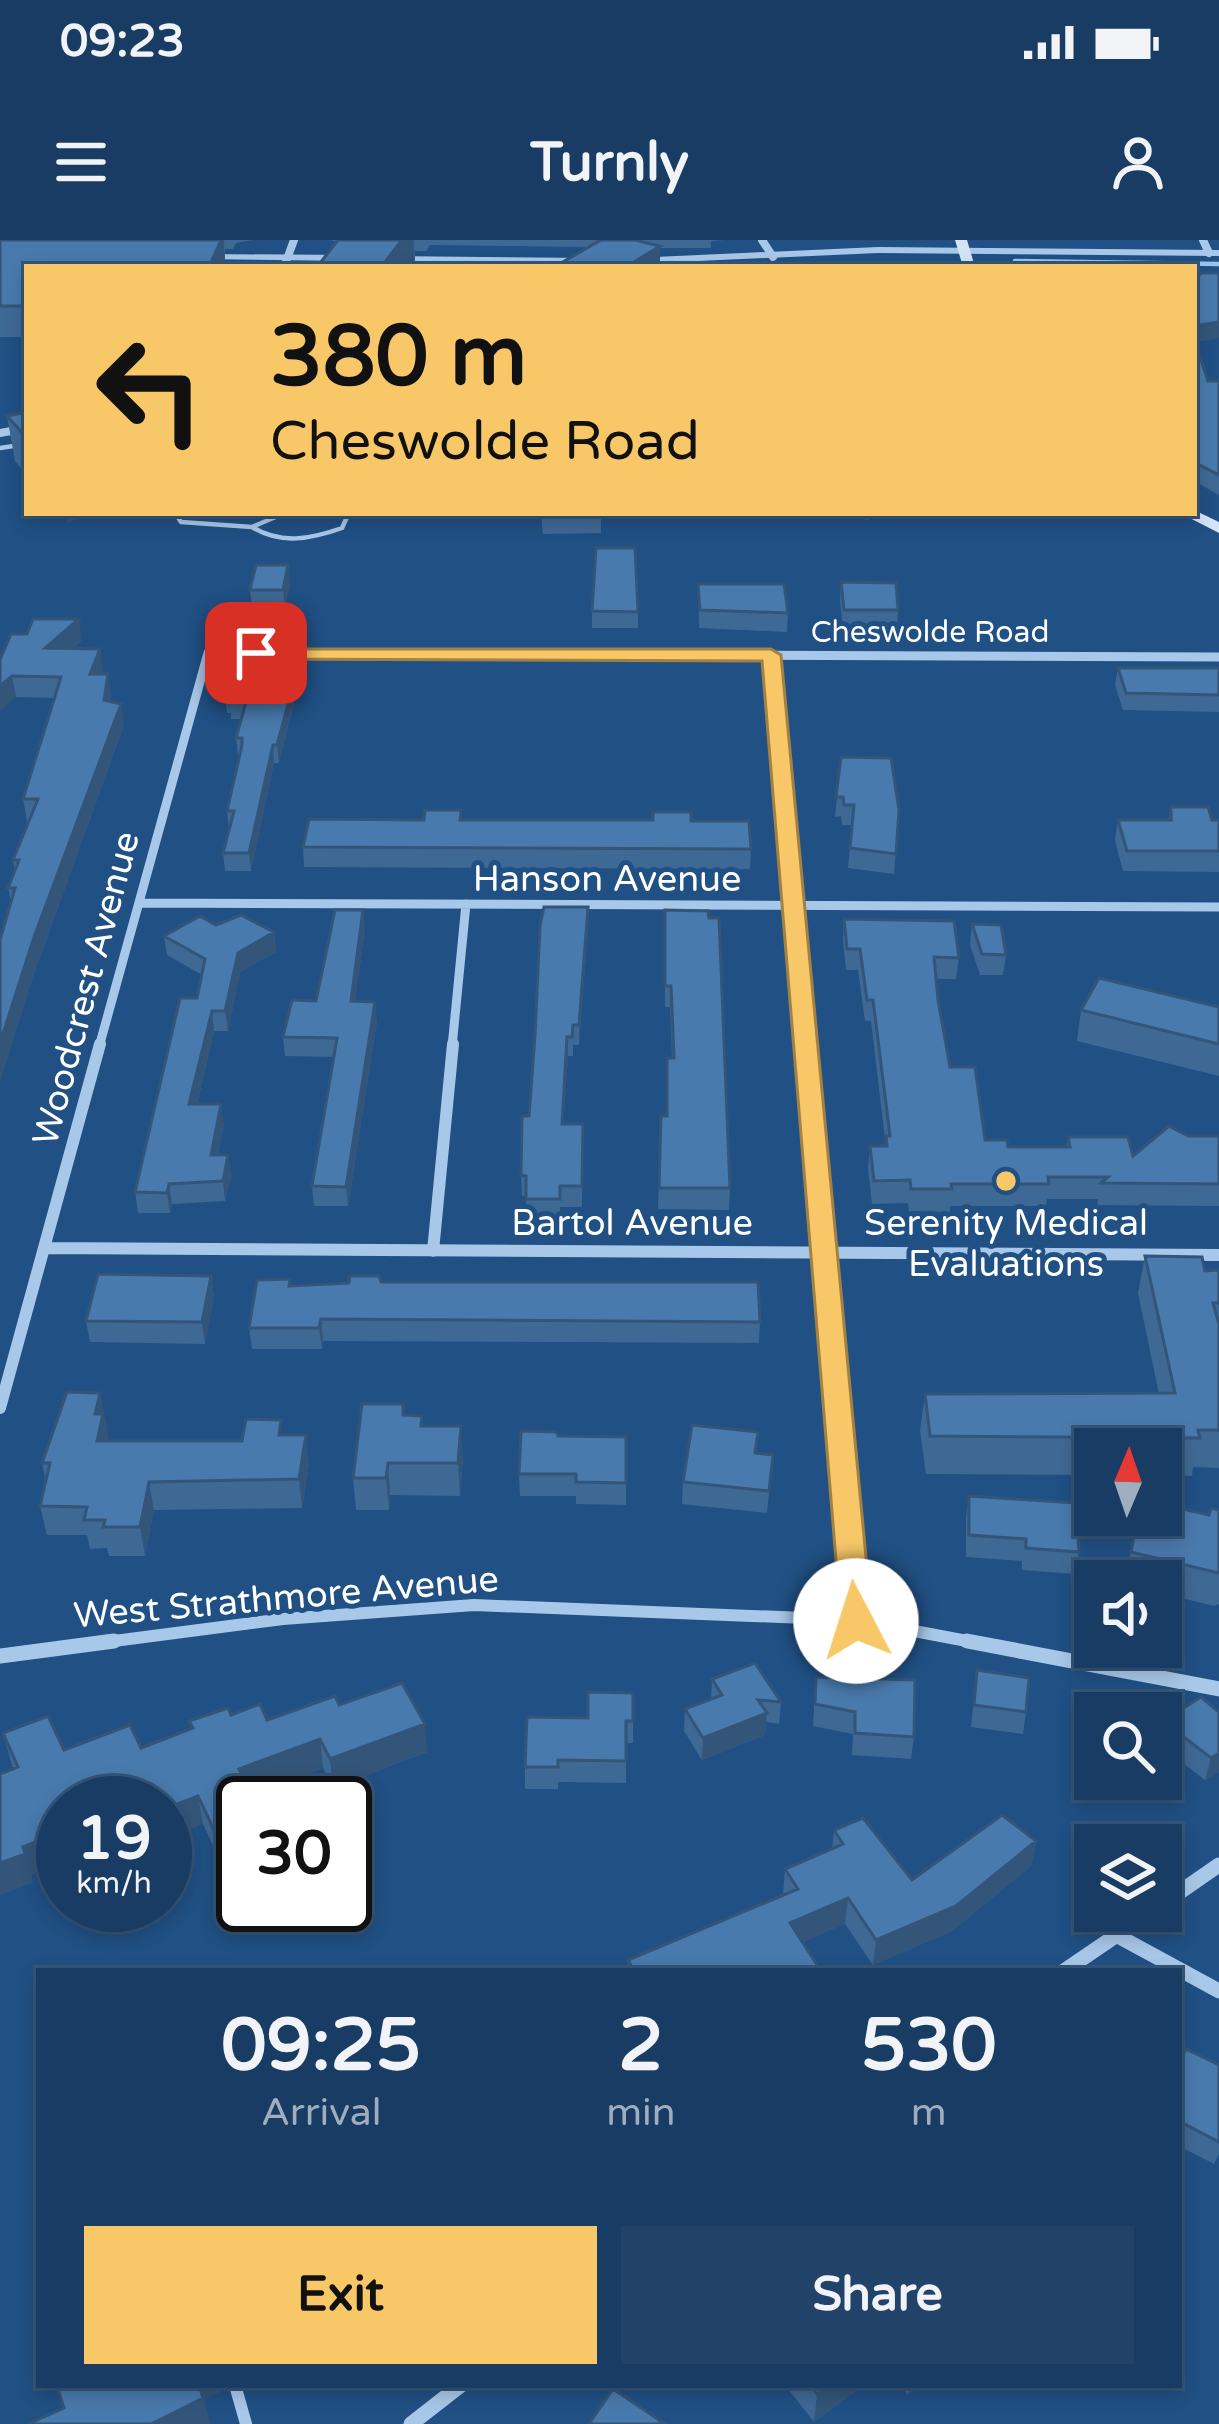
<!DOCTYPE html>
<html lang="en">
<head>
<meta charset="utf-8">
<style>
  :root { --surface:#183c63; --page:#214369; --text:#f1f3f6; --muted:#9fadbe; --line:#365678; --accent:#f7c768 }
  body { margin:0; font-family:"Varela Round",sans-serif; background:var(--page); color:var(--text); height:100vh; display:flex; flex-direction:column; font-size:45px; white-space:nowrap }
  * { box-sizing:border-box; margin:0 }
  p { font-size:39px; color:var(--muted) }
  .icon { flex:none; width:66px; height:66px; fill:none; stroke:currentColor; stroke-width:2; stroke-linecap:round; stroke-linejoin:round }
  .map { position:relative; flex:1; overflow:hidden }
  .panel { position:absolute; left:36px; top:1728px; width:1146px; height:420px; display:flex; flex-direction:column; background:var(--surface); border-radius:0px; box-shadow:0 6px 18px #0003,0 0 0 3px var(--line) }
  .panel>* { flex:none }
  .top-card { position:absolute; left:24px; top:24px; width:1173px; height:252px; border-radius:0px; box-shadow:0 6px 18px #0003,0 0 0 3px var(--line); background:#f7c768; color:#111; overflow:hidden }
  .needle { width:78px; rotate:2deg }
  .buttons { position:absolute; left:1074px; top:1188px; display:grid; gap:24px }
  .buttons a { display:grid; place-items:center; width:108px; height:108px; border-radius:0px; background:var(--surface); box-shadow:0 6px 18px #0003,0 0 0 3px var(--line); font-size:60px }
  .speed { position:absolute; left:36px; top:1536px; display:flex; gap:24px; font-size:60px; font-weight:700; text-align:center }
  .speed>* { display:grid; place-content:center; width:156px; height:156px; border-radius:50%; background:var(--surface); box-shadow:0 6px 18px #0003,0 0 0 3px var(--line); line-height:1 }
  .speed small { font-size:30px; font-weight:400 }
  .speed .limit { border:6px solid #111; border-radius:18px; background:#fff; color:#111 }
  .pin { position:absolute; display:grid; place-items:center; width:102px; height:102px; color:#fff; margin:-51px; border-radius:24px; box-shadow:0 6px 18px #0006 }
  .me { position:absolute; width:132px; margin:-66px; rotate:355deg; stroke-linejoin:round; filter:drop-shadow(0 0 9px #0008) }
  .turn { display:flex; align-items:center; gap:42px; height:252px; padding:0 48px; font-size:54px }
  .turn .icon { width:156px; height:156px; stroke-width:2.5 }
  .turn b { display:block; font-size:84px; line-height:102px }
  .eta { display:flex; justify-content:space-evenly; align-items:center; height:204px; text-align:center }
  .eta b { font-size:72px; font-weight:800; line-height:84px }
  .cta { display:flex; gap:24px; margin-top:auto; padding:24px 48px }
  .cta a { flex:1; height:138px; border-radius:0px; background:var(--accent); color:#111; font-size:48px; font-weight:800; line-height:138px; text-align:center }
  .cta a+a { background:var(--page); color:var(--text) }
  .status { display:flex; justify-content:space-between; align-items:center; height:84px; padding:0 60px; background:var(--surface); direction:ltr }
  .status svg { height:33px; fill:currentColor }
  header { display:flex; justify-content:space-between; align-items:center; height:156px; padding:0 48px; background:var(--surface); font-size:54px; font-weight:800 }
  .map>svg:first-child { display:block }
</style>
</head>
<body>
<div class="status"><b>09:23</b><svg viewBox="0 0 49 12"><path d="M0 12V9h3v3zM5 12V6h3v6zM10 12V3h3v9zM15 12V0h3v12zM26 1h20v11H26zM47 4h2v5h-2z"/></svg></div>
<header><svg class="icon" aria-label="menu" viewBox="0 0 24 24"><path d="M4 6h16M4 12h16M4 18h16"/></svg>Turnly<svg class="icon" aria-label="person" viewBox="0 0 24 24"><circle cx="12" cy="8" r="4"/><path d="M4 21q1-7 8-7t8 7"/></svg></header>
<div class="map">
<svg width="1219" height="2184" viewBox="0 0 1219 2184">
  <rect width="100%" height="100%" fill="#205084"/>
  <g fill="none" stroke-linecap="round" stroke-linejoin="round">
    <!-- stream -->
    <path stroke="#9cc4eb" stroke-width="4.5" d="M1015 21 1219 24"/>
    <!-- service-far1 -->
    <path stroke="#a8c8e9" stroke-width="4.5" d="M0 208 27 204
      M175 273 181 282 252 287
      M285 273 252 287C281 305 311 299 342 288L347 277
      M335 273 347 277 363 273"/>
    <!-- service -->
    <path stroke="#a8c8e9" stroke-width="12" d="M235 2145 246 2184"/>
    <!-- minor-far3 -->
    <path stroke="#a8c8e9" stroke-width="8" d="M762 0 773 17
      M1203 0 1209 13
      M284 27 294 0
      M0 193 27 188"/>
    <!-- minor-far2 -->
    <path stroke="#a8c8e9" stroke-width="9" d="M771 415 806 807
      M139 663 1219 667
      M99 807 208 413 1219 417
      M452 807 466 664"/>
    <!-- minor-far1 -->
    <path stroke="#a8c8e9" stroke-width="12" d="M805 804 856 1380
      M44 1008 1219 1015
      M433 1011 453 804
      M0 1168 100 804
      M91 1404 283 1379 474 1365 856 1380 983 1404"/>
    <!-- minor -->
    <path stroke="#a8c8e9" stroke-width="15" d="M967 1401 1219 1449
      M0 1416 114 1401
      M1161 1665 1219 1625
      M1116 1695 1219 1751
      M1064 1731 1152 1671
      M411 2184 461 2145"/>
    <!-- tertiary -->
    <path fill="#a8c8e9" fill-rule="evenodd" d="M878 7 1219 10V16L878 13 632 24 627 21 632 18Z
      M200 14 349 15 354 18 349 21 196 19Z
      M386 16 589 18 594 21 589 24 382 21Z"/>
    <!-- secondary -->
    <path fill="#d3e4f7" fill-rule="evenodd" d="M955 0H967L975 27H963Z
      M1194 270 1219 282V293L1180 273Z"/>
  </g>
  <!-- wall -->
  <path fill="#3f6995" d="M0 0H253L236 3 233 9H225V27H27V97H0Z
    M330 0H725L711 1V8H660V27H554L589 7 430 5 426 11H415V27H317L337 2Z
    M1219 33V98L1195 102 1208 141H1219V255L1194 241V41Z
    M27 172V235L15 221 7 176Z
    M541 273H601V293L543 294Z
    M835 273H876L868 280Z
    M841 342 898 370 897 389H843L840 361Z
    M290 343 285 368H252L250 350Z
    M698 344 788 373 787 392 699 388Z
    M592 371 638 372V388H592Z
    M82 400 72 409H100L102 434 111 455 110 461 124 485 39 720 11 662 8 648 15 631 13 620 29 581H27L23 559 54 458 16 457 0 420Z
    M1118 428H1219V472L1123 470 1115 445Z
    M285 429 287 446 294 463 279 523H274L251 631H225L223 613 229 589 227 571 240 515H238L236 498 241 479H231V473H227L225 455Z
    M841 517 899 570 894 634 848 628 852 585H842L841 576 835 577Z
    M1171 567 1212 580H1219V632L1123 631 1115 600 1118 580H1168Z
    M462 580 691 581 751 609 750 629 304 627 303 607Z
    M665 670 730 948 729 970 658 969 661 876H667L672 818 670 767H665Z
    M844 679 959 718 956 739H936L938 760 950 827 985 900 1008 907H1066L1068 897 1133 916 1188 896H1219V966L1097 965 1098 959H1047L1046 966H950V972L909 971 908 963 872 964 868 928 870 906H885V899L871 781H865L858 730H846L843 701Z
    M972 684 1006 715 1003 735H980L970 705Z
    M216 685 274 692 276 712 240 732 228 791H214L197 864 224 884 218 915H228L231 936 225 961 172 964 170 973H138L135 952 197 758 202 735 167 715 164 696Z
    M588 686 579 805H573V816H568L563 884H583L582 967H560V980H527L526 956H522L521 935Z
    M365 688 355 761 377 781 348 966H314L312 946 333 817 285 816 283 797 316 761Z
    M1219 767V836L1077 801 1081 770Z
    M1145 1016 1205 1031 1219 1030V1228L1193 1227 1192 1236 1161 1235V1209H1095V1235L926 1234 920 1191 925 1154H1159L1138 1053Z
    M211 1036 214 1057 205 1104 90 1102 86 1081Z
    M381 1042 760 1082 759 1103 323 1101 322 1109H252L249 1088 291 1046Z
    M100 1153 108 1201H242L283 1195 309 1224 302 1268 154 1270 145 1316H109L107 1308 90 1309 87 1295H47L40 1266 46 1242 42 1223Z
    M403 1164 404 1175 422 1176V1186L463 1218 460 1256 390 1255 389 1270H356L353 1238Z
    M558 1196 626 1197V1265L576 1264V1256H520L519 1234Z
    M757 1213 773 1215 767 1273 682 1264 683 1242Z
    M969 1256 1079 1312 1075 1334 1022 1330V1321L966 1317V1278Z
    M1219 1270V1364L1214 1366 1161 1353V1341H1125L1138 1275H1209Z
    M977 1430 1026 1472 1023 1494 971 1487Z
    M816 1437 914 1497 911 1519 852 1515 853 1494 813 1486Z
    M712 1439 781 1462 779 1484 766 1482 765 1495 702 1520 684 1491 685 1469 711 1460Z
    M633 1453V1503H626V1543L558 1542V1549H525V1527L588 1478Z
    M339 1465 427 1512 333 1548 323 1528 252 1555 232 1647 203 1584 63 1563V1623L31 1635 33 1642 0 1655 13 1529 3 1493 64 1510 141 1508 191 1489 189 1481 231 1475 267 1480Z
    M1219 1472V1532L1205 1540 1161 1506V1488L1163 1481Z
    M834 1590 912 1640 1036 1601 1031 1626 952 1691 873 1725 845 1684 802 1702 821 1731H628V1720L783 1655 785 1629 832 1609Z
    M1179 1822 1219 1825V1914L1214 1924 1179 1906Z
    M785 2145H864L814 2182Z
    M900 2145H921L908 2155Z"/>
  <!-- shaded-wall -->
  <path fill="#335579" d="M221 0H224L225 27H209Z
    M402 0H414L415 27H381Z
    M660 6V27H626Z
    M1219 82V98L1194 102V86Z
    M66 273H108L67 282Z
    M288 325 290 343 285 368 283 350Z
    M79 379 82 400 48 430 45 408Z
    M100 409 103 431 93 455 90 434Z
    M108 434 111 455 107 482 104 460Z
    M12 436 16 457 0 471V446Z
    M293 446 294 463 279 523 277 505Z
    M121 464 124 485 39 720 0 842V803L34 697Z
    M273 505 274 523 251 631 249 613Z
    M588 667V686L579 805V785Z
    M363 670 365 688 353 780 351 761Z
    M274 692 276 712 240 732 228 791 225 771 238 713Z
    M375 762 377 781 348 966 346 947Z
    M212 771 214 791 192 884 189 864Z
    M567 797 568 816 562 904V884Z
    M221 864 224 884 214 936 211 915Z
    M228 915 231 936 225 961 223 941Z
    M169 944 172 964 170 973 167 953Z
    M211 1036 214 1057 205 1104 202 1082Z
    M321 1079 323 1101 322 1109 319 1088Z
    M100 1153 106 1181 109 1202 97 1201 95 1174Z
    M461 1186 463 1218 460 1256 458 1223Z
    M306 1195 309 1224 302 1268 299 1239Z
    M388 1223 390 1255 389 1270 386 1238Z
    M149 1242 154 1270 145 1316 140 1287Z
    M767 1473 765 1495 702 1520 703 1498Z
    M425 1484 427 1512 333 1548 330 1519Z
    M320 1499 323 1528 244 1558 239 1529Z
    M1219 1513V1532L1205 1540 1211 1518Z
    M198 1556 203 1584 165 1600V1569Z
    M63 1591V1623L31 1635 33 1642 0 1655V1623L23 1607Z
    M1036 1601 1031 1626 952 1691 873 1725 876 1700Z
    M243 1612V1643L232 1647 227 1618Z
    M848 1658 845 1684 788 1709 790 1683Z
    M197 2145H221L223 2151 204 2159 210 2184H151Z
    M829 2145H864L814 2182 817 2154Z
    M910 2145H921L908 2155Z"/>
  <!-- building -->
  <path fill="#497aad" stroke="#335579" stroke-width="3" d="M0 0H221L209 27H27V66H0Z
    M338 0H402L381 27H317Z
    M601 0H635L660 6 626 27H554Z
    M1201 33H1219V82L1194 86V41Z
    M1194 98 1208 141H1219V235L1194 222Z
    M27 172V198L7 176Z
    M596 308H635L638 372 592 371Z
    M256 325H288L283 350H250Z
    M841 342 896 343 898 370H844Z
    M698 344H784L788 373 700 370Z
    M33 379H79L45 408 100 409 90 434H108L104 460 121 464 34 697 0 803V700L15 648H8L19 620H13L38 559H23L61 437 12 436 0 446V420L11 394H27Z
    M1118 428H1219V455L1126 453Z
    M233 429H285L280 446H293L277 505H273L249 613H223L234 571H227L242 505V498H236L246 462H229L231 455H225Z
    M841 517 891 518 899 570 896 614 850 608 854 565H844L843 557H836Z
    M1171 567H1208L1212 580H1219V611H1127L1118 580H1171Z
    M425 570H461L460 580H653V572H691V581H749L751 609 303 607 309 579 424 580Z
    M544 667H588L579 785H573L572 797H567L562 884H583L582 946H560V959H526V936L521 935 522 876H529L535 796 540 686Z
    M335 670H363L351 761 375 762 346 947 312 946 337 798 283 797 292 760 316 761Z
    M665 670 708 671 709 678H719L730 948H659L661 876H667V818H674L671 746H665Z
    M241 675 274 692 238 713 225 771H212L189 864H221L211 915H228L223 941 169 944 167 953 135 952 180 758H197L205 719 164 696 200 676 216 685Z
    M844 679 954 681 959 718 934 717 938 760 950 827H975L985 900H1007L1008 907H1070L1068 897H1128L1133 916 1169 886 1188 896H1219V944L1101 943 1108 937H1048L1049 944H951L952 949H911L910 940 874 941 870 906H887L886 896H890L873 760H867L860 709H847Z
    M972 684 1001 685 1006 715 982 714Z
    M1099 738 1219 767V804L1081 770Z
    M1145 1016 1202 1017 1205 1031 1219 1030V1063H1213L1219 1084V1190H1198L1200 1198 930 1196 925 1154 1175 1153Z
    M98 1034 211 1036 202 1082 86 1081Z
    M350 1036H379L381 1042H758L760 1082 321 1079 319 1088H249L257 1040 290 1039 289 1046 349 1043Z
    M67 1152 100 1153 95 1174H103L97 1201H242L246 1179 281 1180 279 1195H306L299 1239 149 1242 140 1287H103L105 1280H84L87 1267 40 1266 50 1223H42Z
    M362 1164H403V1175L422 1176 421 1186H461L458 1223H388L386 1238H353Z
    M692 1185 758 1192 755 1213 773 1215 769 1251 683 1242Z
    M521 1191 557 1192 558 1196 626 1197V1243L576 1242V1234H519Z
    M969 1256 1076 1263 1079 1312 1026 1308V1299L969 1295Z
    M1161 1264 1209 1275 1211 1268 1219 1270V1333L1131 1312 1138 1275H1161Z
    M755 1423 781 1462 758 1460 767 1473 703 1498 685 1469 722 1455 712 1439Z
    M977 1430 1029 1438 1026 1472 974 1465Z
    M816 1437 915 1440 914 1497 855 1493V1472L815 1464Z
    M402 1443 425 1484 330 1519 320 1499 239 1529 256 1563H243V1612L227 1618 198 1556 165 1569V1563H63V1591L23 1607 25 1614 0 1623V1534L18 1527 3 1493 48 1476 64 1510 130 1485 141 1508 193 1488 189 1481 228 1468 231 1475 260 1464 267 1480 335 1456 339 1465Z
    M588 1452 633 1453V1481H626V1521L558 1520V1527H525L527 1477 588 1478Z
    M1201 1457 1219 1472V1513L1211 1518 1163 1481Z
    M1002 1575 1036 1601 956 1666 876 1700 848 1658 790 1683 821 1731H634L628 1720 798 1649 785 1629 843 1604 834 1590 863 1578 912 1640Z
    M1186 1809 1219 1825V1902L1179 1881V1822Z
    M60 2145H199L203 2158 151 2184H28L64 2168 57 2146Z
    M811 2145H829L817 2154Z
    M613 2149 665 2184H589Z"/>
  <!-- route -->
  <path fill="#f7c768" stroke="#a18144" stroke-width="3" d="M249 409H771L781 415 872 1381 867 1389H846L841 1381 762 421 256 419 246 413Z"/>
  <!-- markers -->
  <circle fill="#f7c768" stroke="#205084" stroke-width="4.5" cx="1006" cy="941" r="12"/>
  <g text-anchor="middle" stroke-width="10" stroke-linejoin="round" paint-order="stroke">
    <!-- far-street labels -->
    <g font-size="30" fill="#fff" stroke="#205084">
      <text x="930" y="402">Cheswolde Road</text>
    </g>
    <!-- street labels -->
    <g font-size="36" fill="#fff" stroke="#205084">
      <text x="607" y="651">Hanson Avenue</text>
      <text transform="translate(85 748) rotate(-75)" y="13">Woodcrest Avenue</text>
      <text x="632" y="995">Bartol Avenue</text>
      <text transform="translate(286 1356) rotate(-5)" y="13">West Strathmore Avenue</text>
    </g>
    <!-- poi labels -->
    <g font-size="36" fill="#fff" stroke="#205084">
      <text x="1006" y="995">Serenity Medical<tspan x="1006" dy="41">Evaluations</tspan></text>
    </g>
  </g>
</svg>
<div class="buttons">
<a><svg class="needle" viewBox="-14 -14 28 28"><path d="M0-13l5 13h-10z" fill="#e53935"/><path d="M0 13l5-13h-10z" fill="#9fadbe"/></svg></a>
<a><svg class="icon" aria-label="sound" viewBox="0 0 24 24"><path d="M4 9h4l5-4v14l-5-4H4zM17 9q2 3 0 6"/></svg></a>
<a><svg class="icon" aria-label="search" viewBox="0 0 24 24"><circle cx="10" cy="10" r="6"/><path d="M15 15l6 6"/></svg></a>
<a><svg class="icon" aria-label="layers" viewBox="0 0 24 24"><path d="M12 4l9 5-9 5-9-5zM3 14l9 5 9-5"/></svg></a>
</div>
<div class="speed"><div>19<small>km/h</small></div><div class="limit">30</div></div>
<div class="pin" style="left:256px;top:413px;background:#d93025"><svg class="icon" aria-label="arrive" viewBox="0 0 24 24"><path d="M6 21V4h12l-3 4 3 4H6"/></svg></div>
<svg class="me" style="left:856px;top:1381px" viewBox="-20 -20 40 40"><circle r="19" fill="#fff"/><path d="M0-13L10 11 0 6-10 11z" fill="#f7c768"/></svg>
<div class="top-card">
<div class="turn"><svg class="icon" aria-label="left" viewBox="0 0 24 24"><path d="M17 20v-9H6M10 6l-5 5 5 5"/></svg><div><b>380 m</b>Cheswolde Road</div></div>
</div>
<section class="panel">
<div class="eta">
<div><b>09:25</b><p>Arrival</p></div>
<div><b>2</b><p>min</p></div>
<div><b>530</b><p>m</p></div>
</div>
<div class="cta"><a>Exit</a><a>Share</a></div>
</section>
</div>
</body>
</html>
